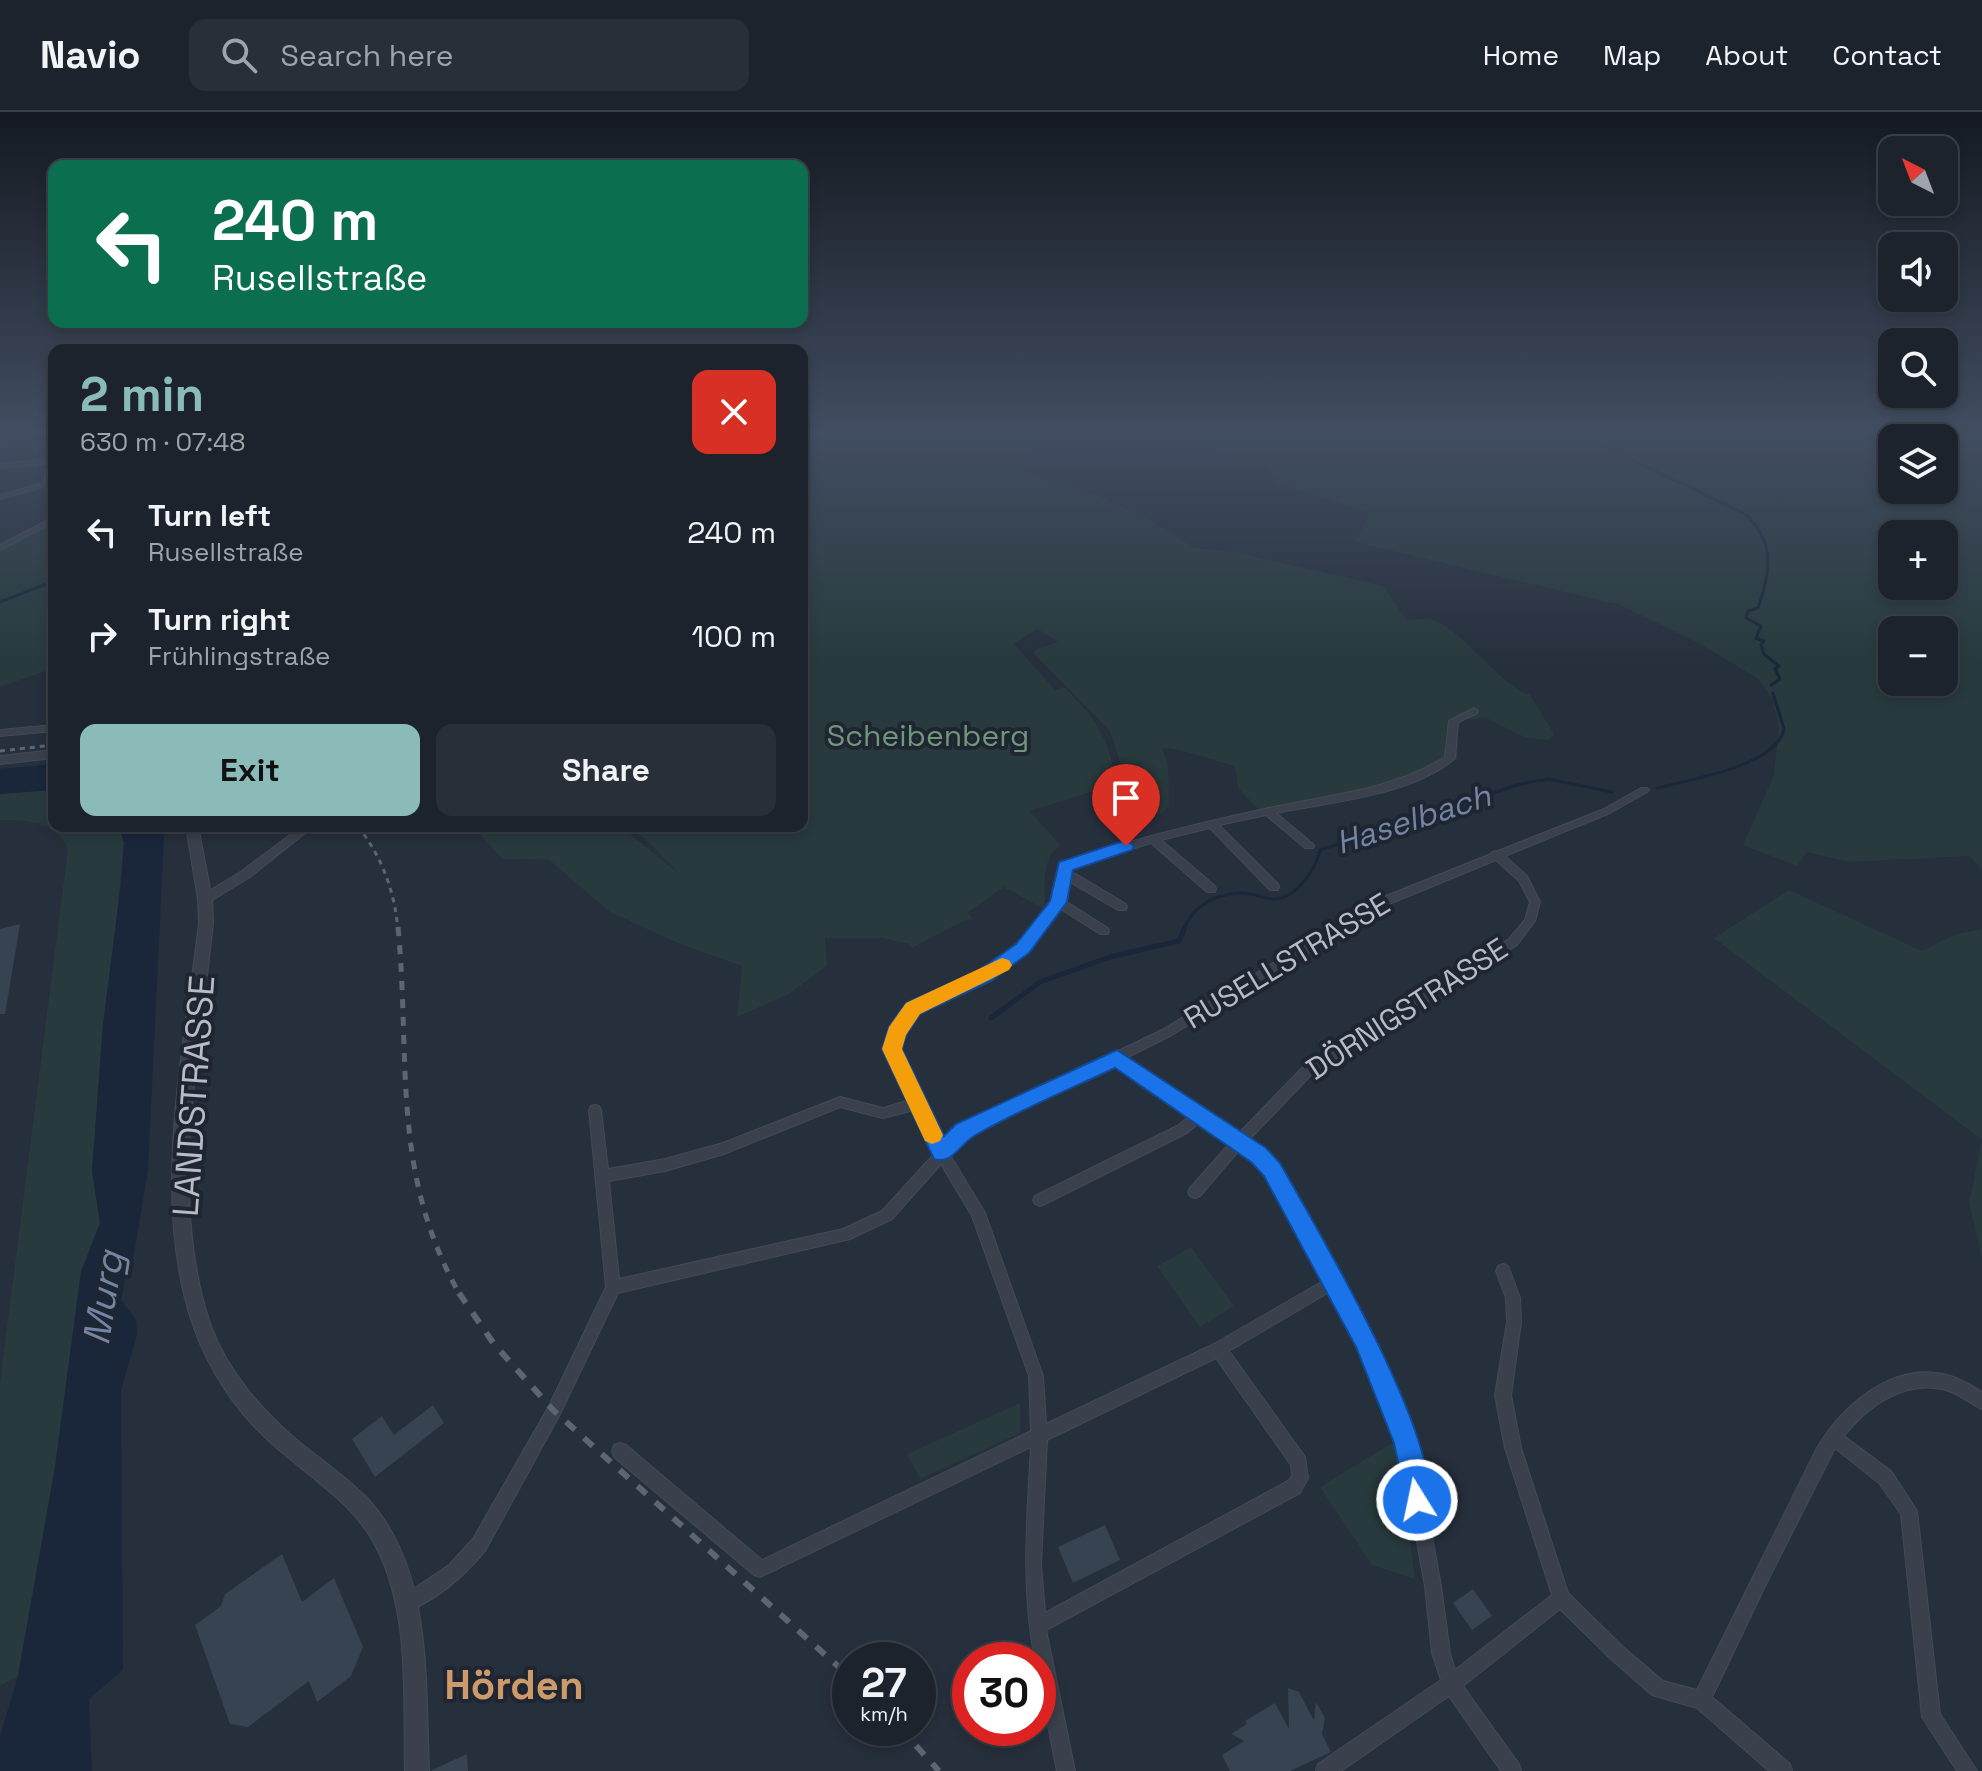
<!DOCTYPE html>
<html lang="en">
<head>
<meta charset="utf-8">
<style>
  :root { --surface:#1c232d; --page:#292f39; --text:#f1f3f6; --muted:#a0a4aa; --line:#3a4049; --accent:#8bbbb9 }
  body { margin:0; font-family:"Space Grotesk",sans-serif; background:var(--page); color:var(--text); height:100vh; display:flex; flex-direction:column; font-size:30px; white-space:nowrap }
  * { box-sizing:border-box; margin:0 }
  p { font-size:26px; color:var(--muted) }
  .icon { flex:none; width:44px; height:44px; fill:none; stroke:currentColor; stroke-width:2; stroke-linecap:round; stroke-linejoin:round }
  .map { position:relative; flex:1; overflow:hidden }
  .drawer { position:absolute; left:48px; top:232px; width:760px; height:488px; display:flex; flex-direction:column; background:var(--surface); border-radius:16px; box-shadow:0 4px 12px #0003,0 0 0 2px var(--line) }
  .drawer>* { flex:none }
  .hud { position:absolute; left:48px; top:48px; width:760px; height:168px; border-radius:16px; box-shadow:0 4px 12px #0003,0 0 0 2px var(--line); background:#0b6e4f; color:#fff; overflow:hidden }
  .needle { width:52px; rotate:318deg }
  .buttons { position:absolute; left:1878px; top:24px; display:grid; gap:16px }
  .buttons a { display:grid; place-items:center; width:80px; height:80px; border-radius:16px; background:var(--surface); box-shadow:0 4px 12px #0003,0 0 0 2px var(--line); font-size:40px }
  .speed { position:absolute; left:832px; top:1530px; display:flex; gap:16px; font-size:40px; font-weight:700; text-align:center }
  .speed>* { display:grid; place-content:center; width:104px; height:104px; border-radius:50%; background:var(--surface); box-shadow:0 4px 12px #0003,0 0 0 2px var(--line); line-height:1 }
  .speed small { font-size:20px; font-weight:400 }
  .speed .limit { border:12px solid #d22; background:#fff; color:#111 }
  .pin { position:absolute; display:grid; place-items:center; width:68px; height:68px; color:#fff; margin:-82px -34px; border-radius:50% 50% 50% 0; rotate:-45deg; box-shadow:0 0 8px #0007 }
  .pin .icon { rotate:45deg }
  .me { position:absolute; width:88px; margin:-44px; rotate:350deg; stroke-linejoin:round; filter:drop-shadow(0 0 6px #0008) }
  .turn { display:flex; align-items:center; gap:28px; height:168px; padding:0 32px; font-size:36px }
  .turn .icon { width:104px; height:104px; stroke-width:2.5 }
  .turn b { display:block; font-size:56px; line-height:68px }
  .round { display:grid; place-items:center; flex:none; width:84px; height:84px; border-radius:16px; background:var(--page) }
  .summary { display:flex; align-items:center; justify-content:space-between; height:136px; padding:0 32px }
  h1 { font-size:48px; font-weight:700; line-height:60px; color:var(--accent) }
  .primary-button { display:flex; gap:16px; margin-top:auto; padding:16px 32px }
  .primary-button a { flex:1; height:92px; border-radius:16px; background:var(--accent); color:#111; font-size:32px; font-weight:700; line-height:92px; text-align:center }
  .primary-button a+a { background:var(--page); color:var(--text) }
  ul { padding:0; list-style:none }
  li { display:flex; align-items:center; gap:24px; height:104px; padding:0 32px }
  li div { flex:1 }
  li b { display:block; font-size:30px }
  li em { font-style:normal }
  header { display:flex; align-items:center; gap:48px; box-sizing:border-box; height:112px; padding:0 40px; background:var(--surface); border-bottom:2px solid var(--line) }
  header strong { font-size:38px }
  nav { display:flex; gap:44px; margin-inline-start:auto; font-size:28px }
  .search { width:560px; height:72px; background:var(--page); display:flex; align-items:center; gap:20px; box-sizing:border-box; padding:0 28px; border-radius:16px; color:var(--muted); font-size:30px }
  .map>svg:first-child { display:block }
</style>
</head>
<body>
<header>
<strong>Navio</strong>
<div class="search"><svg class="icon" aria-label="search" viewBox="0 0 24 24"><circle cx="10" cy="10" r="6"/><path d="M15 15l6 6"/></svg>Search here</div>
<nav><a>Home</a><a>Map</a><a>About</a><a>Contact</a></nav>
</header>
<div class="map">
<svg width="1982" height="1659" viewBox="0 0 1982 1659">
  <rect width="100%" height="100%" fill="#262f3c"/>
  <!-- green -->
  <path fill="#283a3d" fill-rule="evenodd" d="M802 320H1063L1036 333 1020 357 1099 384 1149 407 1194 436 1233 440 1384 474 1406 508C1414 508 1424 506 1432 508 1460 514 1499 573 1530 583L1554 622 1549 628 1526 626 1486 606 1464 608 1457 616 1458 647C1404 684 1329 691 1265 704L1238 676 1235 654C1218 650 1177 635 1163 636L1161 632 1168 653 1169 694 1161 702 1131 707 1121 653 1110 619 1033 541 1036 537 1058 530 1037 517 1014 532 1055 578 1065 575C1097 610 1109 624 1116 672L1030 699 1060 733C1040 747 1045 777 1045 798L1004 775 967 801 973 807 963 809 912 836 909 832 882 826H825L827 854 789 882 737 905 742 854 680 832 610 800 549 748 503 747 471 714H620L680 762 643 725 623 714H802Z
    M1159 320H1982V758L1970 744 1848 750 1807 740 1797 754 1743 733 1774 663 1779 616 1773 587 1757 566 1700 532 1620 493 1355 430 1370 401 1277 371 1261 349 1237 351 1206 331ZM1892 326H1944V378H1892ZM1944 422V474H1892V422ZM1944 518V570H1892V518Z
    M54 409V556L0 575V438Z
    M38 677 54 678V714H119L124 731 92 1058 100 1111 81 1160 55 1355 18 1564 0 1574V1270L68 737C55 709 28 708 0 708V682Z
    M1789 778 1922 839 1956 822 1982 817V1145L1969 1091 1982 1028 1714 826Z
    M1191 1135 1234 1194 1200 1215 1157 1154Z
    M1020 1291V1321L920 1367 907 1342Z
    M1397 1328 1415 1467 1372 1453 1320 1375Z"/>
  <!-- water -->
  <path fill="#1a263a" d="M54 652V678L0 682V657Z
    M119 714H163L164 726 148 1058 134 1142 125 1167 121 1188 136 1208 137 1223 121 1278 123 1558 89 1587 92 1659H0V1624L18 1564 55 1355 81 1160 100 1111 92 1058 103 912 121 771 124 731Z"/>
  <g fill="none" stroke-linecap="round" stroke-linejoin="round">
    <!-- stream-far1 -->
    <path stroke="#1a263a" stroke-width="3" d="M1592 320 1606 335 1747 403C1775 432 1771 460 1758 496L1748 499 1746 506 1761 514 1756 526 1764 529 1761 533 1764 542 1779 554 1775 557 1780 567 1771 573
      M0 490 54 469
      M1657 676C1689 668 1777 654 1784 617L1773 581
      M1184 817C1194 791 1223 778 1251 782 1259 783 1267 788 1276 787 1297 785 1316 757 1320 738L1520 672 1548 667 1612 680"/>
    <!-- stream -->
    <path stroke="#1a263a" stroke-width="5" d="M991 906 1040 870 1110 845 1179 829 1185 815"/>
  </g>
  <!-- building -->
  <path fill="#384352" d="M20 812 5 902H0V817Z
    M433 1293 444 1311 375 1365 352 1327 382 1304 394 1323Z
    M1105 1413 1120 1448 1073 1471 1058 1435Z
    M282 1442 302 1490 334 1466 363 1535 351 1564 317 1590 309 1569 248 1615 230 1612 195 1513 221 1494 225 1482Z
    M1473 1477 1492 1504 1472 1518 1453 1491Z
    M1288 1576 1299 1580 1314 1609 1316 1590 1325 1606 1322 1622 1331 1640 1290 1659H1230L1222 1643 1244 1629 1231 1622 1247 1612 1245 1609 1275 1591 1289 1617Z
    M467 1642 468 1659H432V1658Z"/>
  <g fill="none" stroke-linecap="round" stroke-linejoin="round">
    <defs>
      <path id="minor" d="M32 320H41L0 336V332Z
        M54 338V353L50 369 54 368V372L0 387V383L43 371 48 352 0 356V352L49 347 51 340Z
        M54 405V410L0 438V433Z
        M1474 596 1478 599 1477 601 1458 610 1455 646C1414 683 1330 690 1276 701L1313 732 1314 734 1313 736H1305L1266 703 1219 713 1278 772 1279 775 1278 778H1270L1210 716 1161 728 1215 774 1216 777 1215 780H1207L1151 731 1070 756 1069 761 1076 762 1126 792 1127 795 1126 798H1118L1068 769 1062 787 1108 816 1109 819 1108 822H1100L1059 796C1042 825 1020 848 991 865 949 889 915 882 898 937L943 1032 959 1015 1162 918 1381 786 1491 742 1492 740 1498 739 1604 697 1641 676H1647L1649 678 1647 680 1610 701 1505 744 1527 764 1540 790 1535 809 1517 833 1312 962 1248 1029 1263 1039 1277 1054 1371 1223 1415 1331 1441 1474 1450 1541 1455 1558 1552 1483 1505 1336 1495 1283 1507 1210 1506 1186 1496 1159 1498 1154 1503 1152 1508 1154 1520 1186 1521 1210 1511 1283 1521 1336 1568 1481 1623 1535 1663 1569 1697 1578 1817 1336C1842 1294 1891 1251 1943 1262 1957 1265 1970 1272 1982 1280V1297C1968 1291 1958 1280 1942 1277 1903 1269 1867 1294 1844 1324L1891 1359 1917 1399 1940 1602 1977 1659H1957L1922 1605 1901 1402 1879 1371 1835 1336 1767 1470 1712 1585 1790 1652 1792 1659H1769L1697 1596 1652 1583 1611 1547 1560 1497 1463 1574 1519 1652 1521 1659H1501L1449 1584 1341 1659H1316L1318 1652 1441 1568 1432 1541 1425 1474 1399 1331 1360 1232 1331 1179 1229 1239 1305 1345 1308 1366 1300 1381 1046 1518 1075 1659H1057L1038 1563V1548H1035C1021 1476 1027 1408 1031 1335L760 1465 754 1463 614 1345 612 1339 614 1333 620 1331 626 1333 762 1448 1031 1319 1029 1264 972 1104 941 1052 892 1107 850 1127 618 1181 559 1304 485 1439C464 1464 436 1488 406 1500L400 1498 398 1492 400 1486 449 1453 473 1427 549 1294 606 1175 589 998 591 994 595 993 599 994 601 998 608 1057 665 1047 723 1031 840 985 883 996 910 988 886 937C903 883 922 888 967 867 989 857 1011 843 1028 824 1041 810 1050 794 1056 776 1058 768 1059 759 1061 751 1129 728 1199 711 1269 696 1330 683 1392 678 1445 645L1449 609ZM1496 748 1519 769 1530 790 1525 808 1509 827 1304 954 1238 1022 1126 946 1170 924 1389 792ZM1115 951 1190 1003 1179 1013 1035 1084 1033 1088 1035 1092 1040 1094 1045 1092 1187 1021 1200 1010 1230 1031 1190 1076 1188 1080 1190 1084 1195 1086 1200 1084 1240 1037 1253 1047 1267 1062 1325 1168 1214 1232 1046 1312 1043 1264 985 1101 950 1043 967 1023ZM840 995 883 1006 915 998 935 1041 882 1099 843 1117 619 1167 609 1069 665 1059 724 1042ZM1216 1246 1291 1353 1292 1364 1288 1369 1045 1501 1041 1452 1047 1328Z
        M54 613V619L0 624V618Z
        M302 714H314L250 765 209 790H201L200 787 201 784 242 759Z"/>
      <path id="tertiary" d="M54 638V646L0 652V644Z
        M186 714H198L212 787 213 811C200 939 167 1089 211 1214 227 1258 262 1299 298 1329 321 1348 347 1365 368 1387 433 1458 425 1570 429 1659H405C403 1586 411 1500 375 1433 353 1391 312 1367 277 1336 239 1304 209 1260 193 1213 150 1088 184 939 199 811L198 787Z"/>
    </defs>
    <!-- minor casing -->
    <use href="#minor" stroke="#434a56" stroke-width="2"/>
    <!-- tertiary casing -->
    <use href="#tertiary" stroke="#434a56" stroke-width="2"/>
    <!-- minor -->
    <use href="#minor" fill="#3a414d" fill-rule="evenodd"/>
    <!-- tertiary -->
    <use href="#tertiary" fill="#3a414d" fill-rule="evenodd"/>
    <!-- rail-far2 -->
    <path stroke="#5c6573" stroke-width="3" stroke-dasharray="5 5" stroke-linecap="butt" d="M0 639 54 633
      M358 714C382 746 394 777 398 817"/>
    <!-- rail-far1 -->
    <path stroke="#5c6573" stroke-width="5" stroke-dasharray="9 9" stroke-linecap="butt" d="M398 815C411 950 390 1059 460 1183"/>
    <!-- rail -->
    <path stroke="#5c6573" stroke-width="6" stroke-dasharray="12 12" stroke-linecap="butt" d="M459 1181 494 1232 554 1299 850 1565
      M900 1616 939 1659"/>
  </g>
  <!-- sky -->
  <linearGradient id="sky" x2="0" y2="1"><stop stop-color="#151a21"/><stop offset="0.58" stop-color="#414d61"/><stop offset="1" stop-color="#414d61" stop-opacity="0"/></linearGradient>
  <rect width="1982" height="552" fill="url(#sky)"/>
  <!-- route -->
  <path fill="#1a73e8" stroke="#114b97" stroke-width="2" d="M1126 728 1134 734 1132 738 1073 758 1067 790 1029 841 991 869 920 902 906 923 902 937 944 1024 956 1012 1117 938 1266 1036 1280 1051C1313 1110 1450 1339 1426 1398L1417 1401 1408 1398 1394 1331 1356 1235 1264 1064 1251 1050 1115 956C1068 978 1019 998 974 1024 960 1032 952 1053 934 1047L882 937 889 915 906 891 978 859 1016 832 1050 789 1059 750Z"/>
  <!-- slow -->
  <path fill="#f59e0b" d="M1002 846 1009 848 1012 853 1009 858 920 902 906 923 902 937 943 1023 940 1029 932 1032 925 1029 882 937 889 915 906 891Z"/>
  <g text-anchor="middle" stroke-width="8" stroke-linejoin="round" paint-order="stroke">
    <!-- park labels -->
    <g font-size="30" fill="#6f9779" stroke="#1f2632">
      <text x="928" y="634">Scheibenberg</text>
    </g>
    <!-- street labels -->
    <g font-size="30" fill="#b6bcc8" stroke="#1f2632">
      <text transform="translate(1287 849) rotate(-31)" y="10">RUSELLSTRASSE</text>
      <text transform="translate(1407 897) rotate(-33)" y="10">DÖRNIGSTRASSE</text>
    </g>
    <!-- water labels -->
    <g font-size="32" font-style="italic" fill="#7285a4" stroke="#1f2632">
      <text transform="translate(1413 707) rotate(-18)" y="11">Haselbach</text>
    </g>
    <!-- near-street labels -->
    <g font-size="36" fill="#b6bcc8" stroke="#1f2632">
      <text transform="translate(193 984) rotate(-86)" y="13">LANDSTRASSE</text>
    </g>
    <!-- near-water labels -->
    <g font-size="38" font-style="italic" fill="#7285a4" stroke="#1f2632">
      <text transform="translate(103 1186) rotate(-81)" y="13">Murg</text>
    </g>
    <!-- near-quarter labels -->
    <g font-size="40" font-weight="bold" fill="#cd9a6c" stroke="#1f2632">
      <text x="514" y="1587">Hörden</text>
    </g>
  </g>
</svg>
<div class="buttons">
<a><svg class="needle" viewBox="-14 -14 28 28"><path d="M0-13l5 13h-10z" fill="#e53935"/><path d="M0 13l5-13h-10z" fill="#a0a4aa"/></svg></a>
<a><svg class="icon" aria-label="sound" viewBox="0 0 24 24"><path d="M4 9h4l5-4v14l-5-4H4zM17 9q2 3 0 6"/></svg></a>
<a><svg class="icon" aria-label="search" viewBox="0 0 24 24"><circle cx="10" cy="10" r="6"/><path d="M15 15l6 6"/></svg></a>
<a><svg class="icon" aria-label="layers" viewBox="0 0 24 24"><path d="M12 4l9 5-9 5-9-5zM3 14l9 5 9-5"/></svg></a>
<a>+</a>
<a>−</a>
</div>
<div class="speed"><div>27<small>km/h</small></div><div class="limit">30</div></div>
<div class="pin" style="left:1126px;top:734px;background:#d93025"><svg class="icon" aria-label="arrive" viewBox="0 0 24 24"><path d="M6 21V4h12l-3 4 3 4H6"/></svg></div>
<svg class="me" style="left:1417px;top:1388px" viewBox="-20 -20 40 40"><circle r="17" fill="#1a73e8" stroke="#fff" stroke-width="3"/><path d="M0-11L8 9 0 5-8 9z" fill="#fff"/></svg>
<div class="hud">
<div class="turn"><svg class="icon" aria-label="left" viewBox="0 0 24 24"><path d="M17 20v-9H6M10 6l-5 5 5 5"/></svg><div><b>240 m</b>Rusellstraße</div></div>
</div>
<section class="drawer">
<div class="summary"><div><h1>2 min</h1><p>630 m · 07:48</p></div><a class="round" style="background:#d93025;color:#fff"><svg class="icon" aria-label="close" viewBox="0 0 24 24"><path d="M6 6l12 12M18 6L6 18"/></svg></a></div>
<ul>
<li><svg class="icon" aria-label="left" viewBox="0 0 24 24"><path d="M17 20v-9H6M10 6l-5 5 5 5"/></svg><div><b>Turn left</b><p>Rusellstraße</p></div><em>240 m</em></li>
<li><svg class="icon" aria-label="right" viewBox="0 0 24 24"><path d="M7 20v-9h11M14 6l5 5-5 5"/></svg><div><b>Turn right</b><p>Frühlingstraße</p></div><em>100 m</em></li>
</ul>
<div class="primary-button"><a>Exit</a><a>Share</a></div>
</section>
</div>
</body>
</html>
